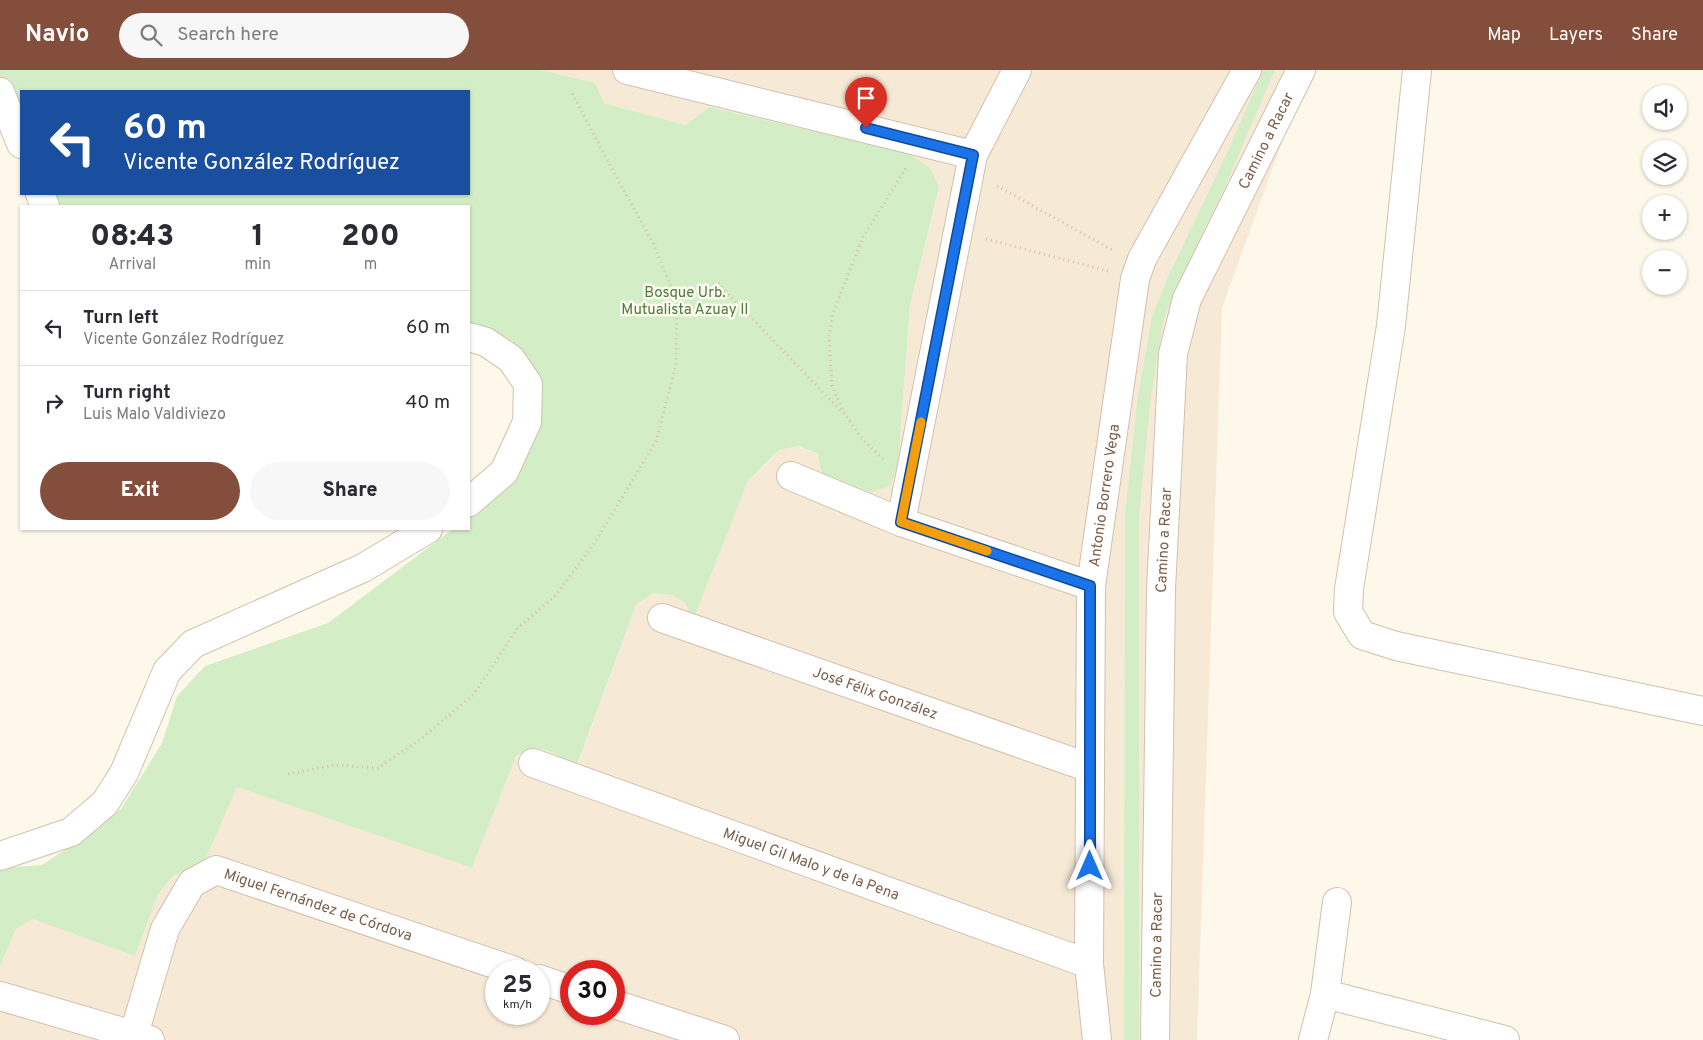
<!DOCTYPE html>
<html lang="en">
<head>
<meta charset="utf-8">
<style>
  :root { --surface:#fff; --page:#f7f7f7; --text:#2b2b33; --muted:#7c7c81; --line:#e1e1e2; --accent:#844e3c }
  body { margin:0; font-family:Overpass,sans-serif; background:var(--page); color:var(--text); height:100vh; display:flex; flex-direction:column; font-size:19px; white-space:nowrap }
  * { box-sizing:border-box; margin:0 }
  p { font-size:16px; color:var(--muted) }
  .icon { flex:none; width:28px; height:28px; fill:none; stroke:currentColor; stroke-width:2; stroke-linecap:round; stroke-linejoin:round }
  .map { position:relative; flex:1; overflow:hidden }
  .sheet { position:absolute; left:20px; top:135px; width:450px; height:325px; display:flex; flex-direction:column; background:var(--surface); border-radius:0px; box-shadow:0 1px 4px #0004 }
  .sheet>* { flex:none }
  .top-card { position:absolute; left:20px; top:20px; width:450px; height:105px; border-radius:0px; box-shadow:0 1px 4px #0004; background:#1a4fa0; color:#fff; overflow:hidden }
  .fabs { position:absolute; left:1642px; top:15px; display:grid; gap:10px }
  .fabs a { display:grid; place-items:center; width:45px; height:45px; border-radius:50%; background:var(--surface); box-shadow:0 1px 4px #0004; font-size:25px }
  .speed { position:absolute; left:485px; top:890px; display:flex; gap:10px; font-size:25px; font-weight:700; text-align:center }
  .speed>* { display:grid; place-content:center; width:65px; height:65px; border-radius:50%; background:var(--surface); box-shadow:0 1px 4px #0004; line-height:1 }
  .speed small { font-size:12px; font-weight:400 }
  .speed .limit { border:8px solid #d22; background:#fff; color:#111 }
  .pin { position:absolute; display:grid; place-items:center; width:42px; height:42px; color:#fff; margin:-51px -21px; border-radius:50% 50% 50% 0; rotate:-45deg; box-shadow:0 0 5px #0007 }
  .pin .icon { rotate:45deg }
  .me { position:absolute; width:55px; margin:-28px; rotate:0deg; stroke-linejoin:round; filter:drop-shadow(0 0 4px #0008) }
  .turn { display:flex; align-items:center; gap:18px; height:105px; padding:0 20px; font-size:22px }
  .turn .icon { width:65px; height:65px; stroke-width:2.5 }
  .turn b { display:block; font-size:35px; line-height:42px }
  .eta { display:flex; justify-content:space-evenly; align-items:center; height:85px; text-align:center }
  .eta b { font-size:30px; font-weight:800; line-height:35px }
  .cta { display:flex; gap:10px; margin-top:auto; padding:10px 20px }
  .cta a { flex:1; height:58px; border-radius:30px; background:var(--accent); color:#fff; font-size:20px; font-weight:800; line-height:58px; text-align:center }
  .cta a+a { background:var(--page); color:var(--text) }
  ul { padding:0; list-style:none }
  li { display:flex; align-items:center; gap:15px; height:75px; padding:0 20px; border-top:1px solid var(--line) }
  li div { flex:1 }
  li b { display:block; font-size:19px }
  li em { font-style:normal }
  header { display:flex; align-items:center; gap:30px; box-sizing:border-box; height:70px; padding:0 25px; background:var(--accent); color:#fff }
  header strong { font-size:24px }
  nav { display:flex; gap:28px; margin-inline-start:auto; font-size:18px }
  .search { width:350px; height:45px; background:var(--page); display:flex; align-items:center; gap:12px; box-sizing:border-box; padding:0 18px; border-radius:28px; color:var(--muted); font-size:19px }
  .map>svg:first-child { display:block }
</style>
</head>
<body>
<header>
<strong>Navio</strong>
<div class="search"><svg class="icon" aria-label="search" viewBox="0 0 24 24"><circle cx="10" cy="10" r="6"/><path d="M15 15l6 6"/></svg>Search here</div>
<nav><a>Map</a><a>Layers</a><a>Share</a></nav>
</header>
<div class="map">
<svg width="1703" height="970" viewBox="0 0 1703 970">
  <rect width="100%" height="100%" fill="#fef8ea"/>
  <!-- residential -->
  <path fill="#f6ead7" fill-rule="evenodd" d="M542 0H1308L1222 238 1197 970H0V896L16 859 33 849 135 885 158 824 173 806 204 793 237 716 472 798 516 686 536 678 552 682 565 692 573 708 636 535 653 523 673 525 685 533 693 549 748 411 764 396 779 380 799 376 818 385 898 395 910 235 939 117 908 83 709 37 686 55 604 33 595 13ZM496 901H539V944H496ZM571 901H614V944H571Z"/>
  <!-- green -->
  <path fill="#d3eec6" d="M0 0H542L595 13 604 33 686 55 709 37 908 83 930 98 939 117 910 235 898 395 890 416 871 422 822 407 818 384 799 376 779 380 748 411 693 550 685 533 673 525 653 523 636 535 572 709 565 692 552 682 536 678 516 686 472 798 237 717 204 793 173 806 158 824 135 886 33 849 16 859 0 896V798L42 795 75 773 121 739 162 673 177 626 205 596 328 553 453 459H469V444L508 407 525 306 469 265V136H54L48 124H469V21H21V59L0 9Z
    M1263 0H1275L1221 126 1176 218 1163 252 1150 335 1139 448V970H1124L1125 446 1137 333 1152 247 1167 209 1228 81Z"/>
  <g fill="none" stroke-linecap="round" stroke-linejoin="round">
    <defs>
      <g id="minor">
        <path d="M627 0 973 85"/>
        <path d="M1417 0 1391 256 1349 519 1348 542 1362 565 1396 576 1703 641"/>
        <path d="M0 22 21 74"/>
        <path d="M40 124 45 136"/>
        <path d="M469 267 486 272 511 289 528 314 527 352 504 402 469 432"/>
        <path d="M791 406 901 452 1091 516"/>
        <path d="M901 452 973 85 1017 0"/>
        <path id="s1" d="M662 548 1090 698"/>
        <path id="s2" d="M533 693 1089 894"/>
        <path d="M0 786 71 762 105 733 124 703 167 601 193 574 363 498 428 459"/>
        <path d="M539 909 571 920"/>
        <path d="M1325 924 1505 970"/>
        <path d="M0 926 150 970"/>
        <path d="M614 934 725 970"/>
        <path id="s3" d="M134 964 165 859 192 813 216 800 515 901"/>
        <path id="s4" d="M1097 970 1089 894 1091 516 1135 209 1142 189 1247 0"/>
        <path id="s5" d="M1155 970 1161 519 1173 284 1187 229 1301 0"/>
        <path d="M1313 970 1325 924 1337 832"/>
      </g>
    </defs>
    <!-- minor casing -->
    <use href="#minor" stroke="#d2c0ad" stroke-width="30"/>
    <!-- path -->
    <path stroke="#dcbca1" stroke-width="3" stroke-dasharray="1 4" stroke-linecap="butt" d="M997 116 1114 181
      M986 169 1108 201
      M677 231 718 213 841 341
      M883 389 862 369 844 343 832 316 829 266 833 243 863 167 906 98
      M288 704 336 695 378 698 422 668 474 624 517 559 556 525 593 475 622 428 656 371 676 295 677 231 653 173 612 99 571 21"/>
    <!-- minor -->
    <use href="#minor" stroke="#fff" stroke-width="28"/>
  </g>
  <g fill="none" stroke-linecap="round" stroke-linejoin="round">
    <defs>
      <path id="route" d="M866 58 973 85 901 452 1090 516V796"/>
    </defs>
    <!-- route casing -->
    <use href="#route" stroke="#114b97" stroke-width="12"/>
    <!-- route -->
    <use href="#route" stroke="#1a73e8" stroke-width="9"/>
    <!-- slow -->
    <path stroke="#f59e0b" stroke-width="9" d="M921 352 901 452 987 481"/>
  </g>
  <g text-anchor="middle" stroke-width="5" stroke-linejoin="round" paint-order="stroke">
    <!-- street labels -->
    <g font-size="15" fill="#7c5f4a" stroke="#fffbf1">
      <text dy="5" stroke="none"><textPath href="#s5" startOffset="920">Camino a Racar</textPath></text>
      <text dy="5" stroke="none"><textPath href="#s4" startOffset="546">Antonio Borrero Vega</textPath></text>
      <text dy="5" stroke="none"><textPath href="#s5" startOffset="500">Camino a Racar</textPath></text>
      <text dy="5" stroke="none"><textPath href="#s1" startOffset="226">José Félix González</textPath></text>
      <text dy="5" stroke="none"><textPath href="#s2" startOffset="296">Miguel Gil Malo y de la Pena</textPath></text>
      <text dy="5" stroke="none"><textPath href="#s3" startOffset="298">Miguel Fernández de Córdova</textPath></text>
      <text dy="5" stroke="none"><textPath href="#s5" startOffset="95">Camino a Racar</textPath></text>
    </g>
    <!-- park labels -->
    <g font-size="15" fill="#4c7c3e" stroke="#fffbf1">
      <text x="685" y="227">Bosque Urb.<tspan x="685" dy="17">Mutualista Azuay II</tspan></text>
    </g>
  </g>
</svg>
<div class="fabs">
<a><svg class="icon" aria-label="sound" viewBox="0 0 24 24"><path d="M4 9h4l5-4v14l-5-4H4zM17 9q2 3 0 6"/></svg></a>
<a><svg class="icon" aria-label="layers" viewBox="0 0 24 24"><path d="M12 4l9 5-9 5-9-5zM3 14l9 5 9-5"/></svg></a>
<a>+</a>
<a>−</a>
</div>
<div class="speed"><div>25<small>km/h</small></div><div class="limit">30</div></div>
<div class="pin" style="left:866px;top:58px;background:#d93025"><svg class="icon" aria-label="arrive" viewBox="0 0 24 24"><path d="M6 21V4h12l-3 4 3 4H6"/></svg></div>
<svg class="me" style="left:1090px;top:796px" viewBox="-20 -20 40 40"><path d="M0-17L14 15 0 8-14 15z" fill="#1a73e8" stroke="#fff" stroke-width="4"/></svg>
<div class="top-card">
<div class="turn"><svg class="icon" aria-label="left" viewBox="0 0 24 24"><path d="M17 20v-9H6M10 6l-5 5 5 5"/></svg><div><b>60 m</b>Vicente González Rodríguez</div></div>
</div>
<section class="sheet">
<div class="eta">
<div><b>08:43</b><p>Arrival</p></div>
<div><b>1</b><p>min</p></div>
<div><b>200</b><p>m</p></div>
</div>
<ul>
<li><svg class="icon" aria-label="left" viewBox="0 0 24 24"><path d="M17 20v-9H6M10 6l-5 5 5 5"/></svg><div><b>Turn left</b><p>Vicente González Rodríguez</p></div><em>60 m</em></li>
<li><svg class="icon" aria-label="right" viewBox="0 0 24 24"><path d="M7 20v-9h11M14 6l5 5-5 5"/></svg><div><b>Turn right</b><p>Luis Malo Valdiviezo</p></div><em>40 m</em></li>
</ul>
<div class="cta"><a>Exit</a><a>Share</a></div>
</section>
</div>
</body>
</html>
